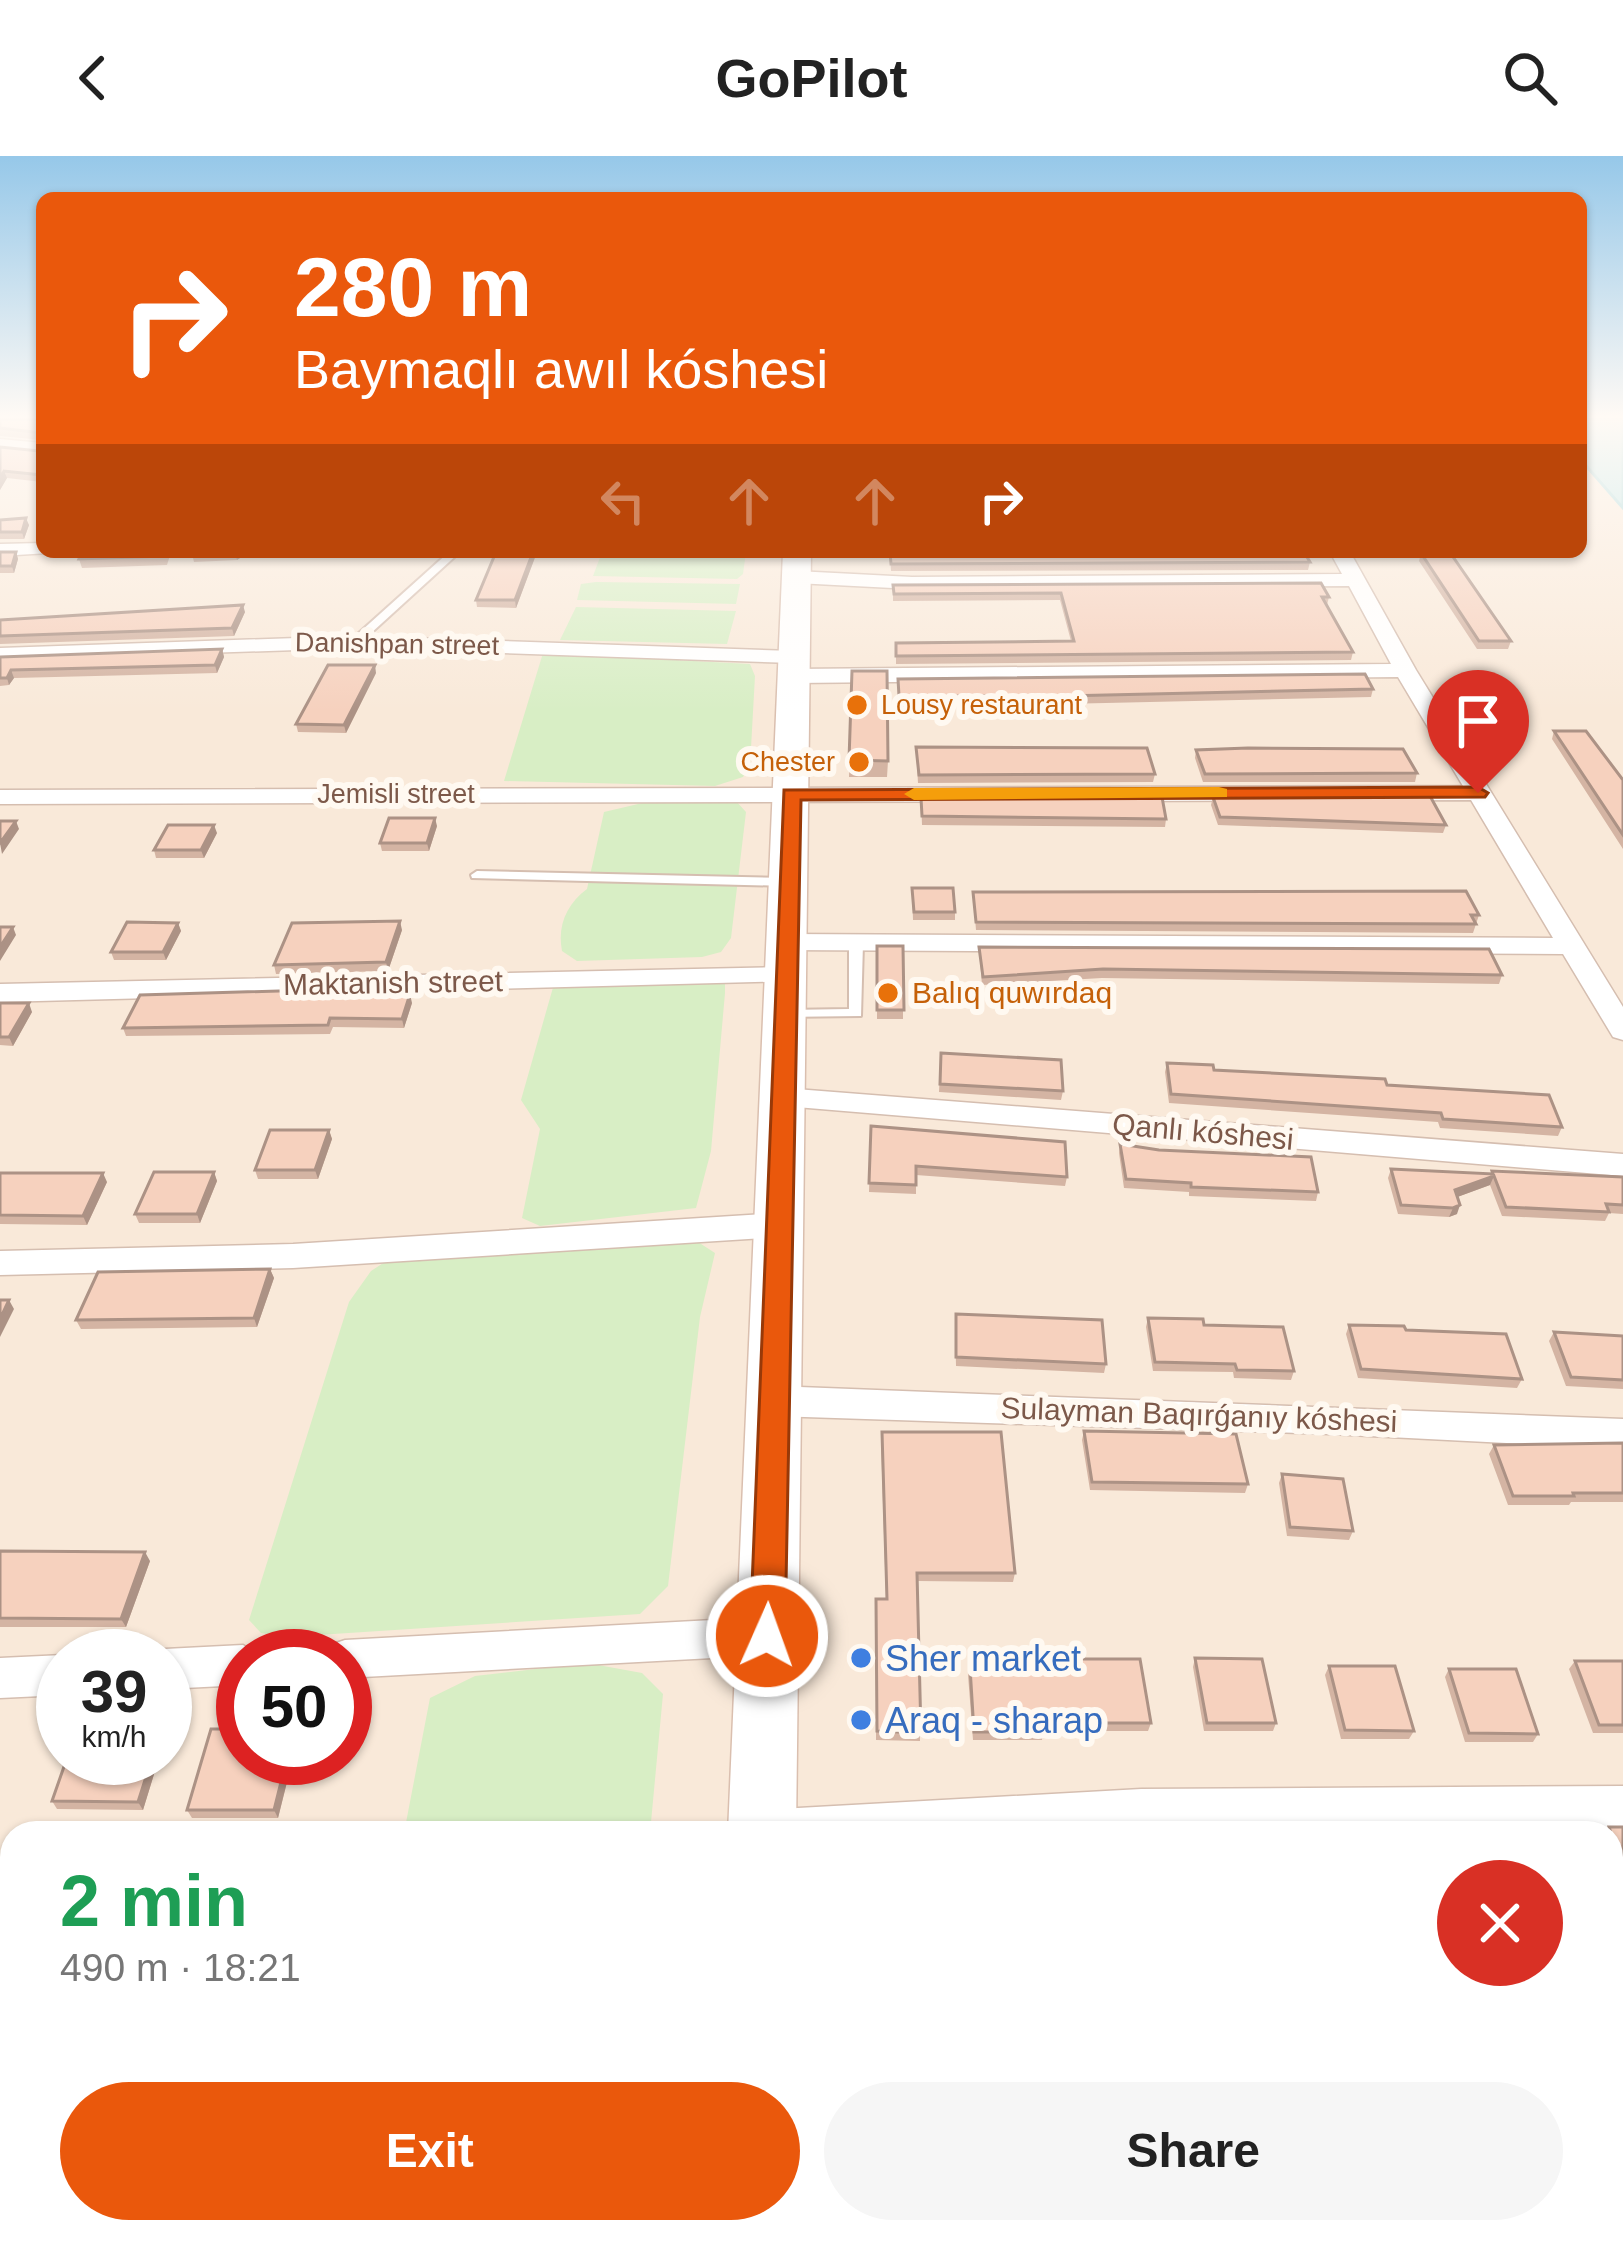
<!DOCTYPE html>
<html lang="en">
<head>
<meta charset="utf-8">
<style>
  :root { --surface:#fff; --page:#f6f6f6; --text:#222; --muted:#767676; --accent:#ea580c }
  body { margin:0; font-family:Helvetica,sans-serif; background:var(--page); color:var(--text); height:100vh; display:flex; flex-direction:column; font-size:45px; white-space:nowrap }
  * { box-sizing:border-box; margin:0 }
  p { font-size:39px; color:var(--muted) }
  .icon { flex:none; width:66px; height:66px; fill:none; stroke:currentColor; stroke-width:2; stroke-linecap:round; stroke-linejoin:round }
  .map { position:relative; flex:1; overflow:hidden }
  .sheet { position:absolute; left:0px; top:1665px; width:1623px; height:423px; display:flex; flex-direction:column; background:var(--surface); border-radius:36px 36px 0 0; box-shadow:0 3px 9px #0004 }
  .sheet>* { flex:none }
  .top-card { position:absolute; left:36px; top:36px; width:1551px; height:366px; border-radius:18px; box-shadow:0 3px 9px #0004; background:#ea580c; color:#fff; overflow:hidden }
  .speed { position:absolute; left:36px; top:1473px; display:flex; gap:24px; font-size:60px; font-weight:700; text-align:center }
  .speed>* { display:grid; place-content:center; width:156px; height:156px; border-radius:50%; background:var(--surface); box-shadow:0 3px 9px #0004; line-height:1 }
  .speed small { font-size:30px; font-weight:400 }
  .speed .limit { border:18px solid #d22; background:#fff; color:#111 }
  .pin { position:absolute; display:grid; place-items:center; width:102px; height:102px; color:#fff; margin:-123px -51px; border-radius:50% 50% 50% 0; rotate:-45deg; box-shadow:0 0 12px #0007 }
  .pin .icon { rotate:45deg }
  .me { position:absolute; width:132px; margin:-66px; rotate:2deg; stroke-linejoin:round; filter:drop-shadow(0 0 9px #0008) }
  .turn { display:flex; align-items:center; gap:42px; height:252px; padding:0 60px; font-size:54px }
  .turn .icon { width:156px; height:156px; stroke-width:2.5 }
  .turn b { display:block; font-size:84px; line-height:102px }
  .lanes { display:flex; align-items:center; height:114px; padding:0 60px; background:#0003; justify-content:center; gap:60px; direction:ltr }
  .lanes .off { opacity:.35 }
  .round { display:grid; place-items:center; flex:none; width:126px; height:126px; border-radius:63px; background:var(--page) }
  .headline { display:flex; align-items:center; justify-content:space-between; height:204px; padding:0 60px }
  h1 { font-size:72px; font-weight:600; line-height:90px; color:#1e9e55 }
  .button { display:flex; gap:24px; margin-top:auto; padding:24px 60px }
  .button a { flex:1; height:138px; border-radius:72px; background:var(--accent); color:#fff; font-size:48px; font-weight:600; line-height:138px; text-align:center }
  .button a+a { background:var(--page); color:var(--text) }
  header { display:flex; justify-content:space-between; align-items:center; height:156px; padding:0 60px; background:var(--surface); font-size:54px; font-weight:600 }
  .map>svg:first-child { display:block }
</style>
</head>
<body>
<header><svg class="icon" aria-label="back" viewBox="0 0 24 24"><path d="M15 5l-7 7 7 7"/></svg>GoPilot<svg class="icon" aria-label="search" viewBox="0 0 24 24"><circle cx="10" cy="10" r="6"/><path d="M15 15l6 6"/></svg></header>
<div class="map">
<svg width="1623" height="2086" viewBox="0 0 1623 2086">
  <rect width="100%" height="100%" fill="#fef5e9"/>
  <!-- residential -->
  <path fill="#f9e9d9" fill-rule="evenodd" d="M0 263H42V396H1581V263H1623V2086H0ZM63 1500H165V1602H63ZM243 1500H345V1602H243ZM12 1677H1611V2076H12Z"/>
  <!-- green -->
  <path fill="#d8eec5" d="M602 396H746L743 418 737 423 593 420Z
    M596 426 740 428 736 448 577 444 581 428Z
    M576 451 736 455 727 488 560 484Z
    M543 497 750 508 755 520 750 610 743 621 715 630 504 625Z
    M668 641 736 645 746 656 731 782 721 796 702 801 577 805 562 795C557 769 567 748 587 733L604 656Z
    M701 825 725 827V837L711 995 696 1052 540 1070 522 1062 540 973 521 944 554 828Z
    M698 1086 715 1097 700 1161 668 1430 640 1458 287 1481 261 1477 249 1464 349 1146 371 1115 394 1100Z
    M587 1507 642 1517 663 1538 650 1677H404L430 1542 475 1520Z
    M322 2076H621L620 2086H319Z"/>
  <!-- water -->
  <path fill="#bbe6ea" stroke="#a0d7dd" stroke-width="3" d="M1581 263H1623V352L1581 304Z"/>
  <g fill="none" stroke-linecap="round" stroke-linejoin="round">
    <defs>
      <path id="lane" d="M449 396H460L359 488H351V484Z
        M477 715 788 722 795 726 788 730 472 722 471 719Z
        M856 783 863 787 861 860 780 861 778 858 780 855 785 854 849 853V787Z"/>
      <path id="street" d="M0 283 42 287V297L0 293Z
        M42 387V396L49 397 0 400V388Z
        M1330 396H1350L1416 514 1623 851V884L1613 881 1563 798 787 794 773 786 787 778 1553 782 1471 644 0 648V634L1463 630 1398 521 794 527 783 520 794 513 1391 508 1349 430 912 433 796 427 786 421 796 415 912 421 1342 418Z
        M355 480 793 495 804 501 793 507 355 492 0 504V492Z
        M786 811 796 813 800 819 796 825 0 846V828Z
        M783 932 1623 998V1020L772 949 768 942Z
        M779 1057 791 1061 796 1069 791 1077 779 1081 293 1112 0 1119V1095L293 1088Z
        M774 1230 1623 1263V1293L1330 1278 774 1260 761 1255 755 1245 761 1235Z
        M767 1461 782 1467 788 1480 782 1493 767 1499 345 1522V1500H325L330 1489 345 1484Z
        M243 1489 260 1500H243V1529L165 1533V1500H149L165 1493Z
        M63 1499V1539L0 1542V1502Z
        M1623 1630V1674L739 1677 745 1661 762 1654 1141 1633Z"/>
      <path id="secondary" d="M783 396H811L796 1677H728Z
        M712 2076H792L791 2086H711Z"/>
    </defs>
    <!-- lane casing -->
    <use href="#lane" stroke="#d5beb0" stroke-width="4"/>
    <!-- street casing -->
    <use href="#street" stroke="#d5beb0" stroke-width="3"/>
    <!-- secondary casing -->
    <use href="#secondary" stroke="#dabfaf" stroke-width="3"/>
    <!-- lane -->
    <use href="#lane" fill="#fff" fill-rule="evenodd"/>
    <!-- street -->
    <use href="#street" fill="#fff" fill-rule="evenodd"/>
    <!-- secondary -->
    <use href="#secondary" fill="#fff" fill-rule="evenodd"/>
  </g>
  <!-- wall -->
  <path fill="#d4b4a3" d="M0 263H42V284L0 280Z
    M0 291 39 295 42 292V326L7 322 0 334Z
    M0 364 29 369 24 383H0Z
    M0 396H16L18 403 14 417H0Z
    M82 396H171L167 409 82 412 79 403Z
    M196 396H249L237 404 194 406 192 398Z
    M496 396H537L516 452 477 451 476 444Z
    M890 396 1310 406 1308 414 891 415Z
    M1421 397 1511 485 1508 493H1477L1419 405Z
    M893 429 1329 441 1327 449 1353 496 1351 504 896 508V487L1071 485 1060 444 893 445Z
    M245 456 234 480 0 488V464Z
    M222 493 224 501 217 517 14 522 9 529 0 530V501Z
    M852 515 888 605 887 621H849Z
    M376 517 346 577 298 576 296 568Z
    M898 530 1373 533 1371 541 1061 548H899Z
    M1554 575 1623 624V693L1552 583Z
    M916 591 1155 618 1153 626 918 627Z
    M1196 594 1417 617 1415 626H1203L1195 602Z
    M1213 641 1446 669 1443 677 1218 669 1211 649Z
    M921 642 1166 663 1165 671 922 669Z
    M437 670 429 695H382L380 687Z
    M217 677 204 702H156L154 694Z
    M912 732 955 756V764H913Z
    M973 736 1479 759 1473 777 976 774Z
    M178 767 181 775 166 804H114L111 796Z
    M402 774 388 815 276 818 274 809Z
    M877 790H903V863H877Z
    M979 791 1502 819 1499 828 1102 822 982 829Z
    M378 832 379 838 412 847 404 872 333 871 330 878 126 880 123 872Z
    M0 847 32 856 13 890 0 889Z
    M941 897 1063 935 1061 944 939 936Z
    M1167 907 1214 914 1387 929 1562 971 1558 980 1440 972 1438 966 1169 947 1165 916Z
    M871 970 1067 1021 1065 1030 916 1019V1038L869 1036Z
    M329 974 332 983 318 1023H258L255 1014Z
    M1120 988 1159 994 1318 1036 1316 1045 1189 1040V1036L1124 1032 1119 997Z
    M1391 1013 1491 1018 1492 1015 1623 1021V1058L1609 1057 1605 1065 1502 1060 1490 1029 1457 1041V1058L1449 1061 1398 1058 1388 1022Z
    M214 1016 217 1025 200 1067H139L135 1058Z
    M0 1017 107 1026 87 1069 0 1068Z
    M270 1113 274 1122 257 1171 81 1173 76 1164Z
    M1148 1162 1204 1169 1294 1215 1291 1224 1234 1222 1233 1216 1153 1215 1146 1171Z
    M955 1167 1106 1208 1104 1217 956 1210Z
    M1349 1169 1406 1174 1522 1223 1517 1232 1358 1222 1346 1178Z
    M1554 1176 1623 1180V1233L1566 1230 1549 1185Z
    M1084 1275 1248 1328 1245 1337 1090 1334 1082 1284Z
    M881 1285 1015 1417 1013 1426 917 1425 920 1585 876 1584V1443H886Z
    M1623 1287V1346H1571L1569 1349H1508L1489 1298 1494 1289Z
    M1282 1318 1353 1375 1349 1384 1287 1380 1279 1327Z
    M0 1395 150 1405 126 1471H0Z
    M1195 1502 1276 1567 1273 1575H1204L1193 1511Z
    M1074 1503 1151 1567 1148 1575H1043L1042 1584H973L968 1519 970 1511 1072 1512Z
    M1575 1505H1623V1577H1593L1569 1513Z
    M1329 1510 1414 1575 1409 1583H1341L1325 1519Z
    M1449 1513 1538 1578 1533 1586H1465L1445 1521Z
    M159 1602 143 1654 57 1653 52 1645Z
    M243 1602H293L278 1662H192L187 1654Z
    M1609 1671H1623V1736L1611 1702V1677H1604Z
    M0 1842H12V1951H0Z
    M1429 2076H1521L1524 2086H1431Z
    M1577 2076H1611L1623 2086H1580Z"/>
  <!-- shaded-wall -->
  <path fill="#ac9285" d="M4 315 7 322 0 334V323Z
    M26 362 29 369 24 383 22 376Z
    M16 396 18 403 14 417 12 410Z
    M249 396 237 404 235 397Z
    M533 396H537L516 452 515 444Z
    M243 449 245 456 234 480 232 472Z
    M222 493 224 501 217 517 215 509Z
    M375 509 376 517 346 577 344 569Z
    M11 514 14 522 9 529 7 522Z
    M435 662 437 670 429 695 427 687Z
    M16 665 19 673 2 698 0 687Z
    M214 669 217 677 204 702 201 694Z
    M400 765 402 774 388 815 386 806Z
    M178 767 181 775 166 804 163 796Z
    M13 771 16 779 0 805V791Z
    M410 838 412 847 404 872 402 863Z
    M29 847 32 856 13 890 9 881Z
    M329 974 332 983 318 1023 315 1014Z
    M214 1016 217 1025 200 1067 197 1058Z
    M103 1017 107 1026 87 1069 83 1060Z
    M1494 1020 1490 1029 1452 1043 1455 1034Z
    M1460 1049 1457 1058 1449 1061 1453 1052Z
    M270 1113 274 1122 257 1171 254 1162Z
    M9 1144 14 1153 0 1181V1163Z
    M145 1396 150 1405 126 1471 121 1463Z
    M152 1602H159L143 1654 138 1646Z
    M287 1602H293L278 1662 274 1654Z"/>
  <!-- building -->
  <path fill="#f6d1be" stroke="#ac9285" stroke-width="3" d="M0 263H42V277L0 272Z
    M0 291 39 295 42 292V319L4 315 0 323Z
    M26 362 22 376H0V364Z
    M0 396H16L12 410H0Z
    M82 396H166L164 400 79 403Z
    M196 396H236L192 398Z
    M496 396H533L515 444H476Z
    M890 396H1304L1310 406 891 408Z
    M1421 397 1451 398 1511 485H1479Z
    M1321 427 1329 441H1322L1353 496 896 500V487L1074 485 1061 437 894 438 893 429Z
    M243 449 232 472 0 480V464Z
    M222 493 215 509 11 514 7 522H0V501Z
    M328 509H375L344 569 296 568Z
    M852 515H887L888 605 849 604Z
    M1365 518 1373 533 1062 540H899L898 523Z
    M1554 575H1586L1623 624V679Z
    M916 591 1147 592 1155 618 919 619Z
    M1248 592 1403 593 1417 617 1205 618 1196 594Z
    M1430 640 1446 669 1220 661 1213 641Z
    M1162 641 1166 663 922 660 921 642Z
    M389 662H435L427 687H380Z
    M0 665H16L0 687Z
    M168 669H214L201 694H154Z
    M912 732H953L955 756H914Z
    M1466 735 1479 759H1471L1476 768 976 766 973 736Z
    M400 765 386 806 274 809 292 767Z
    M127 766 178 767 163 796H111Z
    M0 771H13L0 791Z
    M877 790H903L904 854H877Z
    M979 791 1489 793 1502 819 1103 813 983 821Z
    M378 832 376 838H410L402 863 330 862 328 869 123 872 140 839Z
    M0 847H29L9 881H0Z
    M941 897 1061 904 1063 935 940 928Z
    M1167 907 1213 909 1214 914 1385 923 1387 929 1549 939 1562 971 1443 963 1441 957 1171 938Z
    M871 970 1065 986 1067 1021 916 1010V1029L869 1027Z
    M270 974H329L315 1014H255Z
    M1120 988 1159 994 1311 1001 1318 1036 1191 1031V1027L1126 1023Z
    M1391 1013 1493 1018 1492 1015 1623 1021V1049L1606 1048 1609 1056 1506 1051 1494 1020 1455 1034 1460 1049 1453 1052 1401 1049Z
    M154 1016H214L197 1058H135Z
    M0 1017H103L83 1060 0 1059Z
    M270 1113 254 1162 76 1164 98 1116Z
    M0 1144H9L0 1163Z
    M956 1158 1102 1164 1106 1208 956 1201Z
    M1148 1162 1203 1163 1204 1169 1283 1171 1294 1215 1237 1214 1235 1208 1155 1206Z
    M1349 1169 1404 1170 1406 1174 1506 1178 1522 1223 1361 1213Z
    M1554 1176 1623 1180V1224L1571 1221Z
    M1084 1275 1236 1278 1248 1328 1092 1326Z
    M882 1276H1001L1015 1417H917L921 1577 877 1575 876 1443H887Z
    M1623 1287V1337H1573L1574 1340H1513L1494 1289Z
    M1282 1318 1343 1323 1353 1375 1290 1371Z
    M0 1395 145 1396 121 1463 0 1462Z
    M1195 1502 1262 1503 1276 1567H1207Z
    M1074 1503H1140L1151 1567H1042L1043 1576H974L970 1511 1075 1512Z
    M1575 1505H1623V1569H1599Z
    M1329 1510H1395L1414 1575 1345 1574Z
    M1449 1513H1516L1538 1578 1469 1577Z
    M211 1573H243V1602H287L274 1654H187Z
    M67 1602H152L138 1646 52 1645Z
    M1609 1671H1623V1711L1611 1677Z
    M0 1842H12V1944L0 1945Z
    M1611 2041H1623V2086H1589L1586 2076H1611Z
    M987 2076H1195L1196 2086H988Z
    M1288 2076H1373L1376 2086H1290Z
    M1436 2076H1521L1524 2086H1438Z"/>
  <!-- sky -->
  <linearGradient id="sky" x2="0" y2="1"><stop stop-color="#96c8e9"/><stop offset="0.47" stop-color="#fffaf5"/><stop offset="1" stop-color="#fffaf5" stop-opacity="0"/></linearGradient>
  <rect width="1623" height="555" fill="url(#sky)"/>
  <!-- route -->
  <path fill="#ea580c" stroke="#983908" stroke-width="3" d="M1478 631 1488 637 1485 641 801 644 785 1480 780 1491 767 1496 755 1491 750 1480 784 634Z"/>
  <!-- slow -->
  <path fill="#f59e0b" d="M1219 631 1227 633V641L914 644 904 638 914 632Z"/>
  <!-- markers -->
  <g fill="#e8710a" stroke="#fff9f1" stroke-width="4.5">
    <circle cx="857" cy="549" r="12"/>
    <circle cx="859" cy="606" r="12"/>
    <circle cx="888" cy="837" r="12"/>
  </g>
  <g fill="#3f7fe0" stroke="#fff9f1" stroke-width="4.5">
    <circle cx="861" cy="1502" r="12"/>
    <circle cx="861" cy="1564" r="12"/>
  </g>
  <g text-anchor="middle" stroke-width="12" stroke-linejoin="round" paint-order="stroke">
    <!-- far-street labels -->
    <g font-size="27" fill="#7c5849" stroke="#fff9f1">
      <text transform="translate(397 488) rotate(1)" y="9">Danishpan street</text>
      <text x="396" y="647">Jemisli street</text>
    </g>
    <!-- far-food labels -->
    <g font-size="27" fill="#c56008" stroke="#fff9f1" text-anchor="start">
      <text x="881" y="558">Lousy restaurant</text>
      <text x="835" y="615" text-anchor="end">Chester</text>
    </g>
    <!-- street labels -->
    <g font-size="30" fill="#7c5849" stroke="#fff9f1">
      <text transform="translate(393 827) rotate(-1)" y="10">Maktanish street</text>
      <text transform="translate(1203 976) rotate(5)" y="10">Qanlı kóshesi</text>
      <text transform="translate(1199 1259) rotate(2)" y="10">Sulayman Baqırǵanıy kóshesi</text>
    </g>
    <!-- food labels -->
    <g font-size="30" fill="#c56008" stroke="#fff9f1" text-anchor="start">
      <text x="912" y="847">Balıq quwırdaq</text>
    </g>
    <!-- near-shop labels -->
    <g font-size="36" fill="#366cbe" stroke="#fff9f1" text-anchor="start">
      <text x="885" y="1515">Sher market</text>
      <text x="885" y="1577">Araq - sharap</text>
    </g>
  </g>
</svg>
<div class="speed"><div>39<small>km/h</small></div><div class="limit">50</div></div>
<div class="pin" style="left:1478px;top:637px;background:#d93025"><svg class="icon" aria-label="arrive" viewBox="0 0 24 24"><path d="M6 21V4h12l-3 4 3 4H6"/></svg></div>
<svg class="me" style="left:767px;top:1480px" viewBox="-20 -20 40 40"><circle r="17" fill="#ea580c" stroke="#fff" stroke-width="3"/><path d="M0-11L8 9 0 5-8 9z" fill="#fff"/></svg>
<div class="top-card">
<div class="turn"><svg class="icon" aria-label="right" viewBox="0 0 24 24"><path d="M7 20v-9h11M14 6l5 5-5 5"/></svg><div><b>280 m</b>Baymaqlı awıl kóshesi</div></div>
<div class="lanes"><svg class="icon off" aria-label="left" viewBox="0 0 24 24"><path d="M17 20v-9H6M10 6l-5 5 5 5"/></svg><svg class="icon off" aria-label="ahead" viewBox="0 0 24 24"><path d="M12 20V5M6 11l6-6 6 6"/></svg><svg class="icon off" aria-label="ahead" viewBox="0 0 24 24"><path d="M12 20V5M6 11l6-6 6 6"/></svg><svg class="icon" aria-label="right" viewBox="0 0 24 24"><path d="M7 20v-9h11M14 6l5 5-5 5"/></svg></div>
</div>
<section class="sheet">
<div class="headline"><div><h1>2 min</h1><p>490 m · 18:21</p></div><a class="round" style="background:#d93025;color:#fff"><svg class="icon" aria-label="close" viewBox="0 0 24 24"><path d="M6 6l12 12M18 6L6 18"/></svg></a></div>
<div class="button"><a>Exit</a><a>Share</a></div>
</section>
</div>
</body>
</html>
